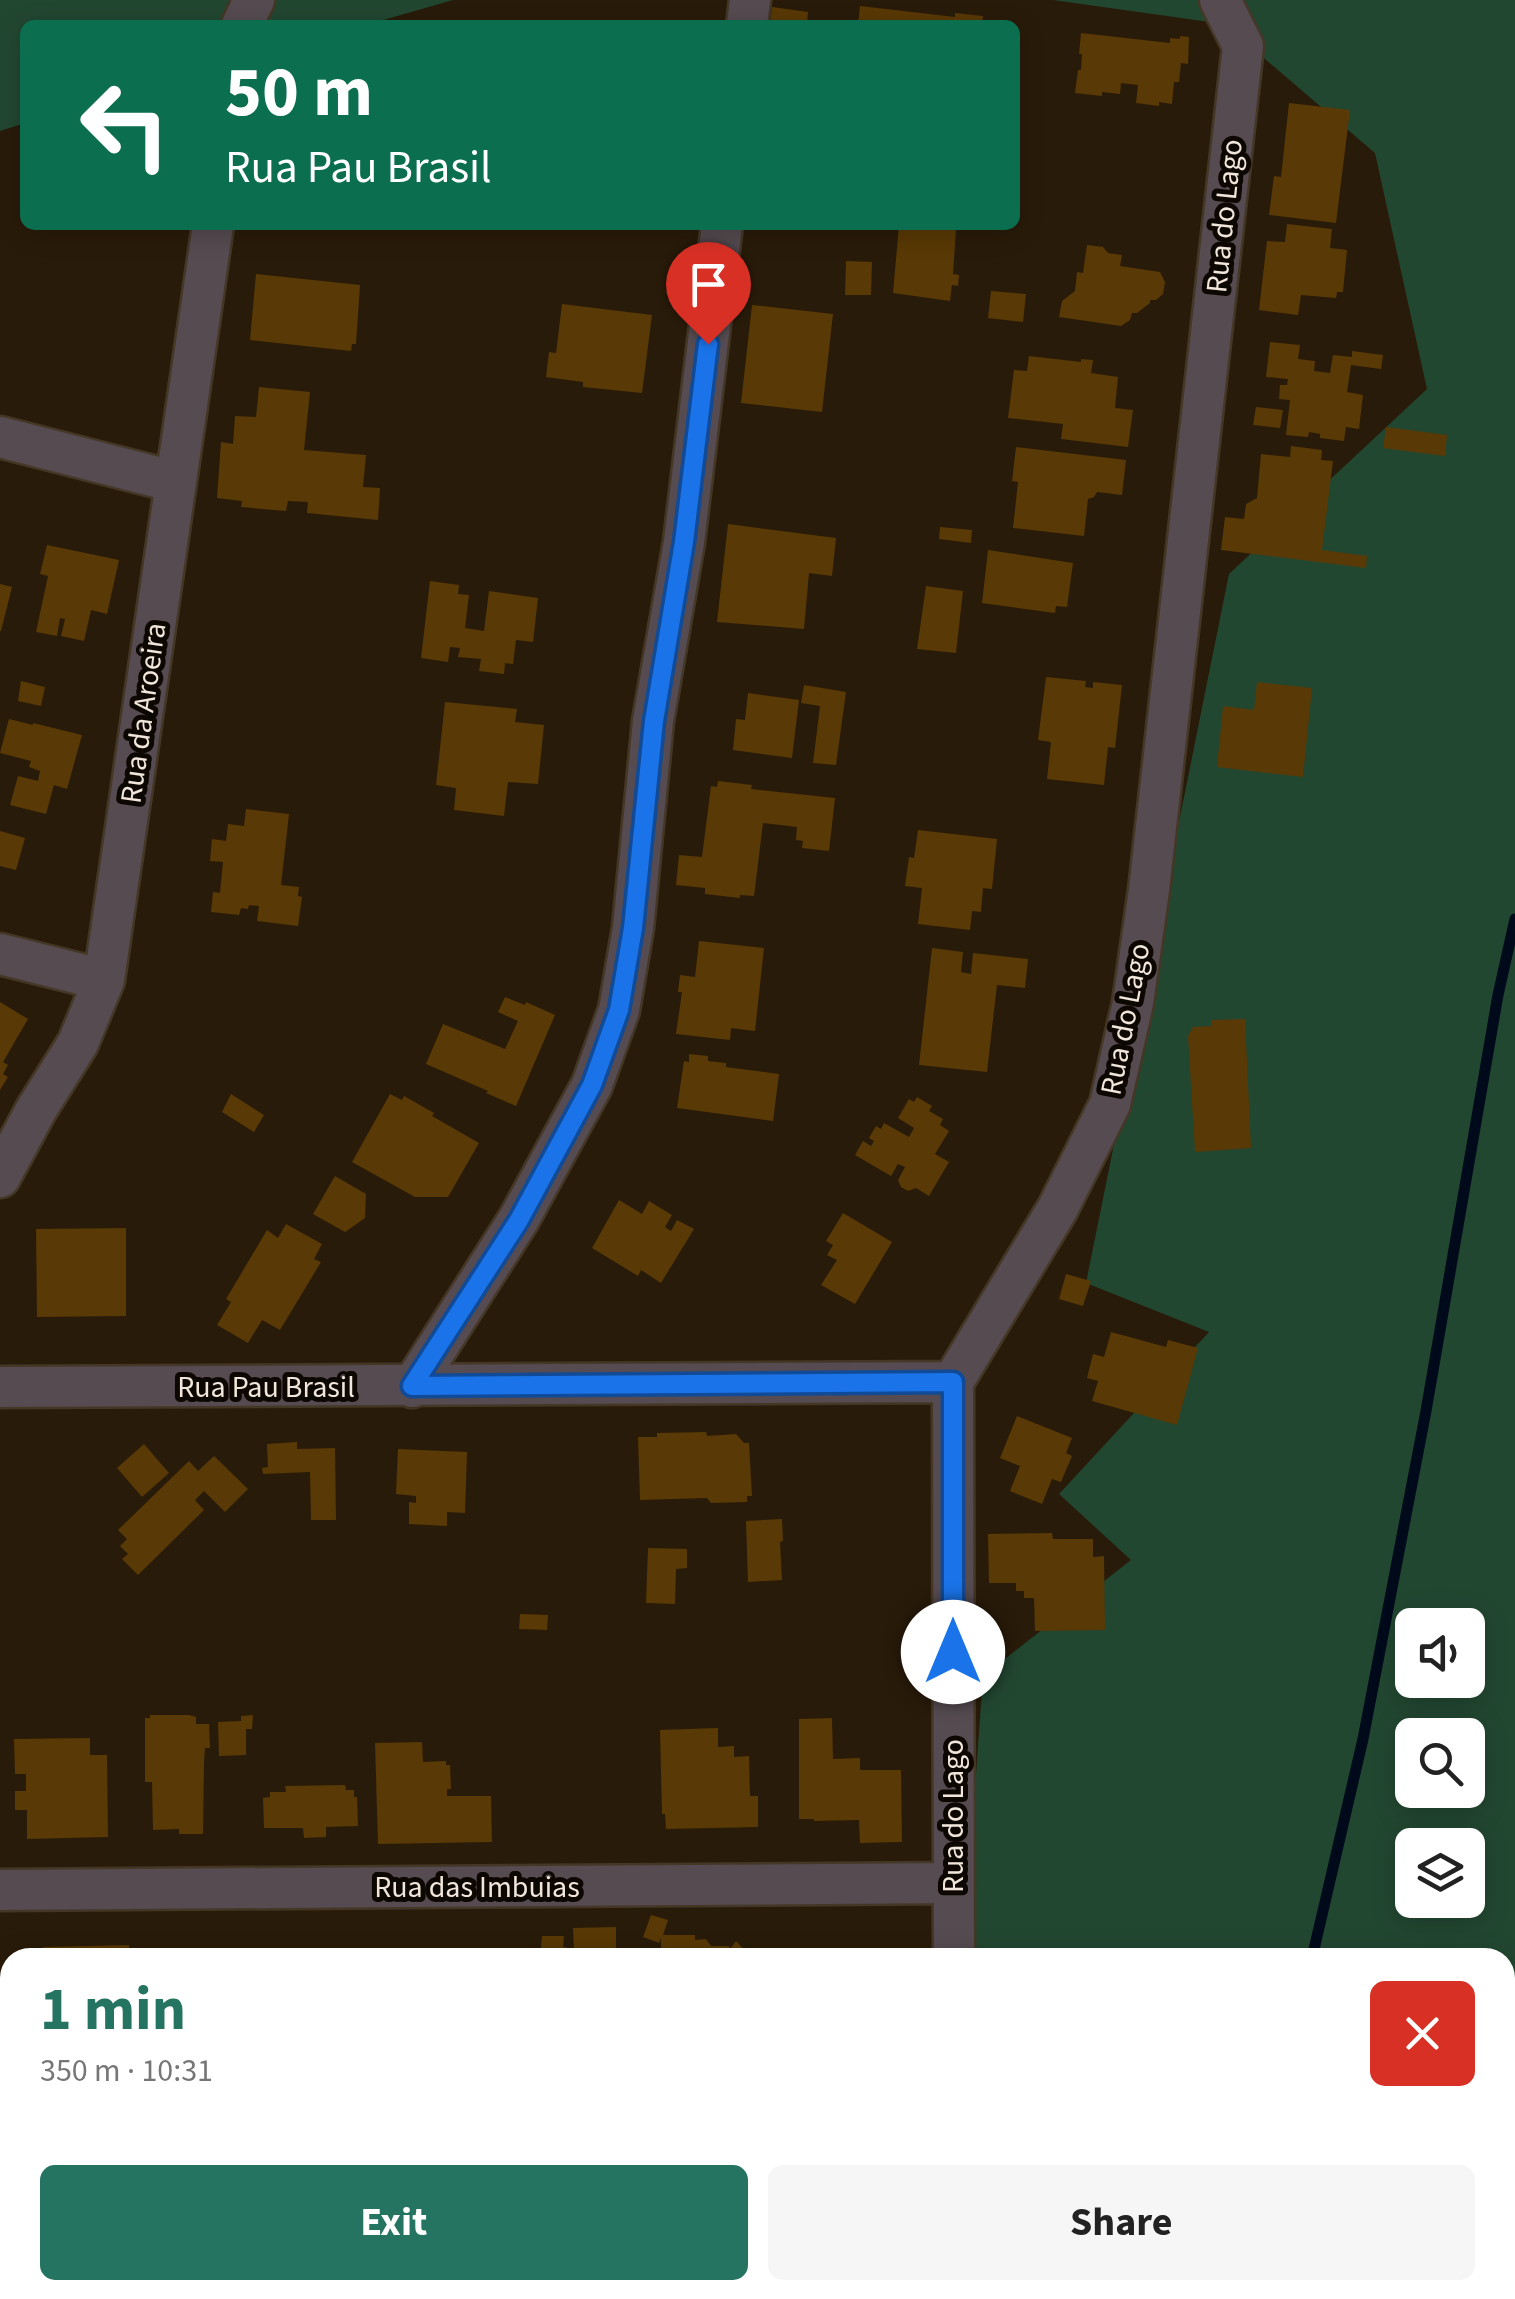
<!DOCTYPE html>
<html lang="en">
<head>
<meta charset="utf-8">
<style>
  :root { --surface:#fff; --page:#f6f6f6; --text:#222; --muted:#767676; --accent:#257361 }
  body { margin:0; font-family:"Source Sans 3",sans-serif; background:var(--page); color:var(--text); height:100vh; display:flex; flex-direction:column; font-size:38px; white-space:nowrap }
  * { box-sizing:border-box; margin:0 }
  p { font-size:32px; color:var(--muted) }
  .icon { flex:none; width:55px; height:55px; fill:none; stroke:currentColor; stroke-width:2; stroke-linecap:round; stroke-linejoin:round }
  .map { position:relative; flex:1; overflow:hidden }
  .details { position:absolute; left:0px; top:1948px; width:1515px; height:352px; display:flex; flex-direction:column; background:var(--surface); border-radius:30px 30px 0 0; box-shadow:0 5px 25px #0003 }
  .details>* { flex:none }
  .guide { position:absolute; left:20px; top:20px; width:1000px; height:210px; border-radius:15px; box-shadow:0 5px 25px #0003; background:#0b6e4f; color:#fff; overflow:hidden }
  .tools { position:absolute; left:1395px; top:1608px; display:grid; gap:20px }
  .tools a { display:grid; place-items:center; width:90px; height:90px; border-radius:15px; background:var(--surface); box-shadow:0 5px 25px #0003; font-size:50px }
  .pin { position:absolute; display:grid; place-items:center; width:85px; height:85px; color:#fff; margin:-102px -42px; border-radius:50% 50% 50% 0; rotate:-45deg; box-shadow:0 0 10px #0007 }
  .pin .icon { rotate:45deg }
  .me { position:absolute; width:110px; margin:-55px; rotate:0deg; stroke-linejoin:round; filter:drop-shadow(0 0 8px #0008) }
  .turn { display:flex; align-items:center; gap:35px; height:210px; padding:0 40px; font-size:45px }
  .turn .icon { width:130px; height:130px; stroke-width:2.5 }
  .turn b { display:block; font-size:70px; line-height:85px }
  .round { display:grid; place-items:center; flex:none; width:105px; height:105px; border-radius:15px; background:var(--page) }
  .headline { display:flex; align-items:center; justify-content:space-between; height:170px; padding:0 40px }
  h1 { font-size:60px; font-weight:700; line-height:75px; color:var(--accent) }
  .primary-button { display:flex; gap:20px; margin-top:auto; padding:20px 40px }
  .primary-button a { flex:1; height:115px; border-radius:15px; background:var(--accent); color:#fff; font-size:40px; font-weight:700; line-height:115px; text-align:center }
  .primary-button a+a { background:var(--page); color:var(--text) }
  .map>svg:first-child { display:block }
</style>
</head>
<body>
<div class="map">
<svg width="1515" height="2299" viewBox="0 0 1515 2299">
  <rect width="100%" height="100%" fill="#291b09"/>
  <!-- green -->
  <path fill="#224731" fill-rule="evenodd" d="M0 0H453L366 25H25V123L0 131Z
    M1053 0H1515V2299H897L901 2290H1505V1958L963 1957 983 1676 1131 1560 1059 1494 1209 1332 1086 1283 1229 574 1427 389 1375 153 1224 24ZM1412 1625H1468V1680H1412ZM1412 1735H1468V1790H1412ZM1412 1845H1468V1900H1412Z"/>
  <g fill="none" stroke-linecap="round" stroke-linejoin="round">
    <!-- stream -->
    <path stroke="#000a1b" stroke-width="11" d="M1312 1958 1363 1739 1426 1411 1498 995 1515 919
      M1213 2299 1217 2290"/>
  </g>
  <!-- building -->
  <path fill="#593905" d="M860 6 955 17V13L983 16 982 25H858Z
    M772 7 808 12 807 25H770Z
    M1081 33 1170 43V38L1180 39V36L1189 37 1188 64 1181 63 1179 82H1174L1172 104 1159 102V106L1136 103 1138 85 1121 83 1120 94 1102 92V96L1075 93 1078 70H1081L1082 54H1079Z
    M1289 103 1350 110 1336 223 1269 215 1274 176 1281 177Z
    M1287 224 1332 229 1330 248 1347 250 1343 292H1337L1336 298 1301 295 1298 315 1259 310 1267 241 1285 242Z
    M899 225 956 229 953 274 959 275 958 286 952 285 950 301 893 293Z
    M1087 245 1103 247 1108 253 1122 255 1120 266 1160 272 1165 282 1163 294 1156 300H1150V303L1137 313H1132L1130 320 1121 326 1059 317 1062 301 1075 291 1077 272 1083 273Z
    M846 261 872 262 871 295H845Z
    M256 274 360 285 356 344H352L351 351 250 340Z
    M991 291 1026 294 1023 322 988 318Z
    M562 304 652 315 642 393 583 387V382L546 377 549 352 556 353Z
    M752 305 833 314 822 412 741 403Z
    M1270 342 1300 345 1298 359 1315 361 1314 371 1330 373 1333 355 1352 357V351L1383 355 1381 369 1351 365 1347 392 1363 395 1359 429 1346 427 1344 441 1320 438V434L1309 432 1308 437 1286 435 1290 400 1279 399 1280 385H1287L1288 379 1266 377Z
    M1029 356 1081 362V359L1093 360 1091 373 1118 377 1115 408 1133 410 1128 447 1061 439 1063 424 1008 418 1014 370 1027 371Z
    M259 387 310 392 304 450 366 455 363 487 380 488 378 520 307 513 308 502 288 501 286 511 241 507 242 501 217 498 221 442 233 444 235 416 256 417Z
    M1256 407 1283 410 1280 428 1253 425Z
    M1386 427 1447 435 1445 456 1383 448Z
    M1291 446 1322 450 1321 460 1333 461 1322 550 1367 556 1366 568 1221 550 1225 517 1244 519 1246 504 1257 498 1261 454 1290 457Z
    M1016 447 1126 460 1122 495 1097 492 1094 497 1088 499 1084 536 1013 528 1018 482 1012 481Z
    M728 524 836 538 832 576 809 573 804 629 717 622Z
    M940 527 972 530 971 543 939 539Z
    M47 545 119 560 107 614 91 610 84 641 61 636 65 619 60 618 57 636 36 632 48 576 40 574Z
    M988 550 1073 563 1067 607 1056 606 1055 613 982 603Z
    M430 581 459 585 458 594 469 595 465 628 484 631 489 591 538 598 533 642 516 640 513 664 505 663 504 674 479 671 481 659 458 657 460 648 450 647 448 662 421 658Z
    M0 584 12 587 1 631H0Z
    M926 586 963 591 956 653 917 649Z
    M1046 677 1086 681 1085 687 1093 688V682L1122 685 1115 748 1108 747 1104 785 1047 779 1051 742 1038 740Z
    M21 681 45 687 41 706 18 701Z
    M1257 682 1312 688 1303 777 1217 767 1223 706 1254 710Z
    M804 685 846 692 836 765 813 763 820 706 801 703Z
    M748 693 799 700 792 758 733 750 736 719 745 720Z
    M445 702 517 709 515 722 544 725 538 784 508 782 504 816 454 810 456 788 436 785Z
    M9 719 33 725V723L82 735 67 789 54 785 46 814 10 805 18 776 38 781 40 771 29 767 31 761 0 753Z
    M718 781 752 785 751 789 835 798 829 851 802 848 803 841 796 840 797 827 763 823 754 896 740 895V898L705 894V888L676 885 679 855 702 857 711 786 717 787Z
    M246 809 289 814 281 885 299 887 298 896 302 897 298 926 257 921 259 906 249 905 248 909 241 908 239 915 211 912 213 892 220 893 223 862 210 861 212 839 226 841 228 824 244 826Z
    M918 830 997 839 992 889 983 888 981 912 972 911 970 930 918 924 922 888 905 886 909 857 914 858Z
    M0 831 25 838 16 870 0 866Z
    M699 941 764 948 755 1031 731 1028 730 1040 676 1034 682 992H678L680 975 695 977Z
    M932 948 963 952 961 972 971 974 973 953 1028 959 1025 988 997 985 987 1072 919 1065Z
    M505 997 525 1005 526 1002 555 1015 516 1106 486 1093 488 1091 426 1064 443 1024 505 1049 518 1021 498 1012Z
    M0 1002 28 1019 3 1062 8 1065 3 1074 8 1077 0 1090Z
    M1245 1019 1251 1148 1195 1152 1188 1036 1193 1027 1211 1026V1020Z
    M689 1054 708 1056V1061L726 1063V1067L779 1074 773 1121 677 1108 684 1061 689 1062Z
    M231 1094 264 1115 254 1132 222 1112Z
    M390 1094 402 1100 404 1096 434 1113 432 1116 479 1143 448 1197H415L352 1162Z
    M917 1097 932 1106 929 1111 943 1119 940 1125 949 1131 935 1154 949 1162 929 1196 916 1188 908 1191 901 1187 898 1180 905 1167 898 1164 891 1176 855 1155 863 1141 871 1146 874 1141 869 1138 876 1126 881 1129 884 1123 909 1137 914 1128 898 1118 909 1099 914 1102Z
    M335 1176 366 1194 365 1218 345 1232 313 1214Z
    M619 1200 642 1214 649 1201 672 1215 665 1227 671 1231 677 1220 694 1229 661 1283 641 1270 638 1276 592 1248Z
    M843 1213 892 1242 855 1304 821 1285 837 1260 827 1255 833 1245 826 1241Z
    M286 1224 322 1244 314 1259 321 1262 280 1330 262 1320 248 1343 217 1325 231 1302 226 1299 267 1230 278 1238Z
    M126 1228V1316L37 1317 36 1229Z
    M1066 1274 1091 1281 1083 1306 1059 1299Z
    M1111 1332 1166 1347 1168 1340 1198 1348 1177 1425 1092 1401 1098 1381 1087 1378 1093 1354 1104 1357Z
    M1017 1416 1072 1438 1066 1453 1072 1456 1061 1482 1052 1479 1042 1504 1010 1491 1020 1466 1000 1458Z
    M706 1432 707 1436 736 1434 744 1443H749L752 1496H747V1502L711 1503 707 1498 640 1500 638 1437H657V1433Z
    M297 1442V1449L335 1448 336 1520H311L310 1472 263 1474 262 1468 268 1467 267 1444Z
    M144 1444 169 1473 142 1497 117 1468Z
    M398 1449 467 1452 465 1513 447 1512V1526L409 1524V1502L416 1503V1496L396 1494Z
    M214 1456 248 1489 225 1512 204 1491 195 1500 204 1510 138 1575 122 1559 128 1554 120 1546 127 1539 118 1530 189 1461 198 1471Z
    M782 1519 783 1541 780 1542 782 1580 748 1582 746 1521Z
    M1052 1533 1053 1539H1093V1557L1104 1556 1105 1630 1035 1631 1034 1598H1024V1591H1016V1583H989L988 1534Z
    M648 1548 687 1549V1568L676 1569 675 1604 646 1603Z
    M520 1614 548 1615 547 1630 519 1629Z
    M150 1715H189L196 1717V1724H209L210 1748H205L204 1762 203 1834H179V1829L153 1830 152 1782H145V1718H150Z
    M253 1715 252 1729H246V1755L219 1756 218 1722 241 1721V1716Z
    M832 1718 833 1759 860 1758V1770H901L902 1842 860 1843 859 1820 814 1821V1819H799V1719Z
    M718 1728V1747L734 1746V1757L749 1756 750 1796H758V1827L666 1829 665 1814H662L660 1730Z
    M90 1738V1755H107L108 1837 27 1839V1810H15V1791H26V1774H15L14 1739Z
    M422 1742 423 1762 446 1761V1765H450L451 1789H447V1796H491L492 1842 378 1844 375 1743Z
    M345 1785 346 1790H354V1797H357L358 1826 326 1827V1837L304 1838 303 1828H264L263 1798 270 1797V1792H286L285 1786Z
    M651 1915 668 1920 663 1935H695V1940L706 1939 711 1946H729L730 1949 736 1941 752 1958H661V1938L659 1943 643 1937Z
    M616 1927V1958H540L542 1936H564L563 1947 574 1949 573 1928Z
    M129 1945V1958H43V1947Z
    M0 2236H10V2290H21V2299H0Z
    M48 2290H122V2299H39V2292H48Z
    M151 2290H242V2299H151Z
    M397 2290H440V2299H397Z
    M667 2290H775V2299H667Z"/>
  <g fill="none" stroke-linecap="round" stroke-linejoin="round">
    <defs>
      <path id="street" d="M242 25 254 0
        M747 25 750 0
        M0 437 176 482
        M0 954 104 980
        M0 1177 36 1110 78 1043 104 980 213 225
        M0 1387 953 1382
        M412 1387 519 1219 592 1085 619 1010 633 928 653 721 684 542 722 225
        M0 1890 953 1883
        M954 1958 953 1382 1058 1208 1110 1104 1133 1003 1149 890 1243 46 1220 0
        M906 2299 909 2290"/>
    </defs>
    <!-- street casing -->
    <use href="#street" stroke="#453726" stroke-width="45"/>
    <!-- street -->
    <use href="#street" stroke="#554b50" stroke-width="40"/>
  </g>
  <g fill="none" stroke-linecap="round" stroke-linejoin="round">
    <defs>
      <path id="route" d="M708 344 684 542 654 721 633 928 619 1010 592 1085 519 1220 412 1386 953 1382V1652"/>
    </defs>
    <!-- route casing -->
    <use href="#route" stroke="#114b97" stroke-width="25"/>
    <!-- route -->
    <use href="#route" stroke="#1a73e8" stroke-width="18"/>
  </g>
  <g text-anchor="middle" stroke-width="10" stroke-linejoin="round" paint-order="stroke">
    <!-- street labels -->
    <g font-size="30" fill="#f0e6db" stroke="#0d0702">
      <text transform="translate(1224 216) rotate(-84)" y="10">Rua do Lago</text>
      <text transform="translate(143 713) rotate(-82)" y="10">Rua da Aroeira</text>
      <text transform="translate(1125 1019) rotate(-79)" y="10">Rua do Lago</text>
      <text x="266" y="1397">Rua Pau Brasil</text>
      <text transform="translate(953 1816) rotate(-90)" y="10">Rua do Lago</text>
      <text x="477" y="1897">Rua das Imbuias</text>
    </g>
  </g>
</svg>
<div class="tools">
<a><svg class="icon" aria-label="sound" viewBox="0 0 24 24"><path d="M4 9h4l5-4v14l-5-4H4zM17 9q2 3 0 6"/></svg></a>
<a><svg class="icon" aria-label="search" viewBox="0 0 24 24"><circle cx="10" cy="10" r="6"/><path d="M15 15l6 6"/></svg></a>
<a><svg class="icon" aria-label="layers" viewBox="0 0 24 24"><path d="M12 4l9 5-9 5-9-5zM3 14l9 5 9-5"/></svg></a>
</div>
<div class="pin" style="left:708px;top:344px;background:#d93025"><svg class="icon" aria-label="arrive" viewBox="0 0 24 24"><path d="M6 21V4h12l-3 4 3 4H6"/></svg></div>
<svg class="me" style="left:953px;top:1652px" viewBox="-20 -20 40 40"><circle r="19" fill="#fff"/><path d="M0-13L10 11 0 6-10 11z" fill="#1a73e8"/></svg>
<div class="guide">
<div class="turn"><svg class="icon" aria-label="left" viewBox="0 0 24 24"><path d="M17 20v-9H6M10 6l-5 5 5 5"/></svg><div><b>50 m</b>Rua Pau Brasil</div></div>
</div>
<section class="details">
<div class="headline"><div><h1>1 min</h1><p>350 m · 10:31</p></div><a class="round" style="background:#d93025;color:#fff"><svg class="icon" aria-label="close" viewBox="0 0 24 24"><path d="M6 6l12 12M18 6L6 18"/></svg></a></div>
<div class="primary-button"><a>Exit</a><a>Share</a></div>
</section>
</div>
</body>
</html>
